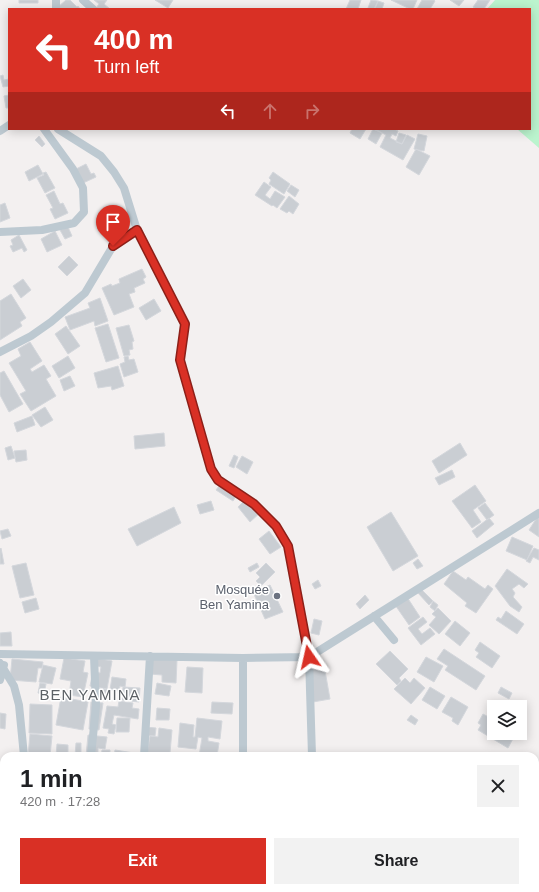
<!DOCTYPE html>
<html lang="en">
<head>
<meta charset="utf-8">
<style>
  :root { --surface:#fff; --page:#f2f2f2; --text:#202124; --muted:#757577; --accent:#d93025 }
  body { margin:0; font-family:Helvetica,sans-serif; background:var(--page); color:var(--text); height:100vh; display:flex; flex-direction:column; font-size:15px; white-space:nowrap }
  * { box-sizing:border-box; margin:0 }
  p { font-size:13px; color:var(--muted) }
  .icon { flex:none; width:22px; height:22px; fill:none; stroke:currentColor; stroke-width:2; stroke-linecap:round; stroke-linejoin:round }
  .map { position:relative; flex:1; overflow:hidden }
  .details { position:absolute; left:0px; top:752px; width:539px; height:140px; display:flex; flex-direction:column; background:var(--surface); border-radius:12px 12px 0 0; box-shadow:0 2px 10px #0003 }
  .details>* { flex:none }
  .banner { position:absolute; left:8px; top:8px; width:523px; height:122px; border-radius:0px; box-shadow:0 2px 10px #0003; background:#d93025; color:#fff; overflow:hidden }
  .fabs { position:absolute; left:487px; top:700px; display:grid; gap:8px }
  .fabs a { display:grid; place-items:center; width:40px; height:40px; border-radius:0px; background:var(--surface); box-shadow:0 2px 10px #0003; font-size:20px }
  .pin { position:absolute; display:grid; place-items:center; width:34px; height:34px; color:#fff; margin:-41px -17px; border-radius:50% 50% 50% 0; rotate:-45deg; box-shadow:0 0 4px #0007 }
  .pin .icon { rotate:45deg }
  .me { position:absolute; width:44px; margin:-22px; rotate:349deg; stroke-linejoin:round; filter:drop-shadow(0 0 3px #0008) }
  .turn { display:flex; align-items:center; gap:14px; height:84px; padding:0 20px; font-size:18px }
  .turn .icon { width:52px; height:52px; stroke-width:2.5 }
  .turn b { display:block; font-size:28px; line-height:34px }
  .lanes { display:flex; align-items:center; height:38px; padding:0 20px; background:#0003; justify-content:center; gap:20px; direction:ltr }
  .lanes .off { opacity:.35 }
  .round { display:grid; place-items:center; flex:none; width:42px; height:42px; border-radius:0px; background:var(--page) }
  .summary { display:flex; align-items:center; justify-content:space-between; height:68px; padding:0 20px }
  h1 { font-size:24px; font-weight:800; line-height:30px }
  .cta { display:flex; gap:8px; margin-top:auto; padding:8px 20px }
  .cta a { flex:1; height:46px; border-radius:0px; background:var(--accent); color:#fff; font-size:16px; font-weight:800; line-height:46px; text-align:center }
  .cta a+a { background:var(--page); color:var(--text) }
  .map>svg:first-child { display:block }
</style>
</head>
<body>
<div class="map">
<svg width="539" height="892" viewBox="0 0 539 892">
  <rect width="100%" height="100%" fill="#f3f0f0"/>
  <!-- green -->
  <path fill="#bbf4ce" d="M495 0H539V148L517 129H530V9H487Z"/>
  <!-- building -->
  <path fill="#caced3" stroke="#d4d7dc" d="M19 0H38V3H19Z
    M66 0H70L77 7 78 6 80 9H60L58 7Z
    M94 0H107L104 4 110 9H97L96 8 99 4Z
    M155 0H173L168 8Z
    M350 0H361L358 9H346Z
    M371 0 378 1 374 9 368 8Z
    M391 0H417L413 9H410Z
    M422 0H434L435 1 430 9H417Z
    M450 0H464L459 6Z
    M478 0H490L484 9H476L473 7Z
    M378 1 384 3 382 9H375Z
    M3 75 4 80 9 79V86L3 87 0 76Z
    M9 95V108H6L4 96Z
    M352 129H366L360 139 350 133Z
    M373 129 382 133 376 144 368 139Z
    M375 129H394L398 131 396 136 392 134 390 138 402 144 407 135 415 139 403 160 380 147 386 135Z
    M399 133 406 135 402 144 396 142Z
    M418 134 427 136 424 151 414 149Z
    M39 136 45 144 42 147 35 140Z
    M416 149 430 156 419 175 406 167Z
    M86 164 91 174 94 173 96 177 81 184 74 170Z
    M38 165 43 174 29 181 25 172Z
    M46 172 55 188 45 193 37 178 44 175 43 173Z
    M273 172 290 184 284 194 269 184 271 180 269 178Z
    M264 182 271 187 265 195 270 199 275 191 285 197 277 208 273 205 272 206 255 195Z
    M291 185 299 190 295 197 287 191Z
    M54 191 60 204 63 203 68 213 55 219 50 209 53 208 46 195Z
    M289 196 299 204 293 214 289 211 287 213 280 209Z
    M5 203 10 218 0 222V205Z
    M68 227 72 236 65 239 60 230Z
    M55 231 62 245 47 252 41 239Z
    M19 235 27 250 24 252 22 248 13 252 10 246 13 245 11 240Z
    M69 256 78 265 67 276 58 267Z
    M142 269 146 277 143 279 145 283 134 288 135 292 129 294 134 307 114 315 102 288 111 284 112 286 120 283 119 279Z
    M23 279 31 290 21 298 13 286Z
    M11 294 26 318 20 322 22 326 0 340V301Z
    M100 298 108 321 95 326 94 321 70 330 65 317 90 308 88 303Z
    M154 299 161 311 146 320 139 308Z
    M108 324 119 358 106 362 95 328Z
    M129 325 134 341 132 342 133 349 129 350 130 355 124 356 116 328Z
    M66 326 80 346 68 354 55 334Z
    M30 342 42 361 30 369 32 372 44 365 51 376 46 379 56 396 31 411 20 394 26 391 9 363 21 356 18 349Z
    M68 356 75 368 59 378 52 366Z
    M128 356 129 360 134 359 138 372 124 377 120 364 125 362 124 357Z
    M118 366 124 386 112 390 111 386 98 388 94 373Z
    M4 371 23 404 9 412 0 395V373Z
    M70 376 75 386 64 391 60 380Z
    M45 407 53 420 41 427 32 415Z
    M32 416 35 425 17 432 14 423Z
    M164 433 165 446 135 449 134 436Z
    M460 443 467 455 439 473 432 461Z
    M11 446 15 458 8 460 5 448Z
    M26 450 27 460 16 462 14 451Z
    M234 455 238 457 234 468 229 466Z
    M242 456 253 462 247 474 236 467Z
    M452 470 455 477 439 485 435 478Z
    M222 482 238 493 233 501 216 490Z
    M475 485 486 501 473 510 481 522 472 528 452 501Z
    M245 500 261 512 250 522 238 507Z
    M211 501 214 510 200 514 197 505Z
    M485 503 494 515 487 520 478 508Z
    M174 507 181 523 137 546 128 529Z
    M391 512 418 556 393 571 367 527Z
    M538 516 539 517V537L529 530Z
    M489 518 494 524 477 538 472 531Z
    M8 529 11 536 2 539 0 531Z
    M269 531 281 547 270 554 259 539Z
    M512 537 533 546 527 560 506 551Z
    M1 548 4 564H0V549Z
    M534 548 539 550V560L533 557 530 563 526 561Z
    M418 559 423 566 417 569 413 563Z
    M26 563 34 595 20 598 12 566Z
    M257 563 259 567 250 572 248 568Z
    M266 563 275 572 261 586 256 581 260 577 256 573Z
    M507 569 528 584 524 588 519 584 512 589 515 593 513 597 522 607 519 612 510 606 495 586Z
    M453 571 466 580 468 577 485 589 488 585 493 589 476 613 465 606 467 603 444 584Z
    M318 580 321 586 315 589 312 584Z
    M270 585 283 612 265 619 253 592Z
    M422 590 433 601 429 605 418 593Z
    M405 594 420 617 409 625 393 602Z
    M365 595 369 600 360 609 356 604Z
    M36 598 39 609 25 613 22 602Z
    M433 601 438 605 435 611 430 607Z
    M438 608 451 621 439 634 429 625 436 617 432 614Z
    M506 611 524 624 517 634 496 620 498 617 501 619Z
    M423 617 427 622 418 629 422 634 430 628 435 634 421 645 408 628Z
    M314 619 322 621 319 635 311 633Z
    M455 621 470 633 460 646 445 634Z
    M11 632 12 646H0V633Z
    M480 642 500 656 492 668 476 657 479 653 475 650Z
    M444 649 485 676 476 690 445 670 448 666 437 659Z
    M390 651 408 669 399 678 401 681 397 685 376 664Z
    M151 656 177 660 176 683 162 682V675L150 674Z
    M426 657 443 666 434 682 417 672Z
    M64 658 85 661 83 672 88 673 83 697 69 695 71 681 60 679Z
    M96 658 112 661 107 689 90 686 93 672 100 673 101 667 94 665Z
    M12 659 43 662 42 668H38L36 682 10 680Z
    M43 665 56 668 52 684 39 682Z
    M324 665 330 699 313 702 307 668Z
    M187 667 203 668 202 693 185 692Z
    M112 677 126 679 125 687 120 686 119 691 110 690Z
    M405 678 410 683 414 678 425 688 411 704 394 689Z
    M40 683 46 684 44 694 38 693Z
    M157 683 171 686 169 696 155 694Z
    M123 687 140 688 139 702 122 700Z
    M430 687 445 696 437 709 422 700Z
    M501 687 512 693 509 699 498 693Z
    M97 688 109 690 108 699 95 697Z
    M61 697 88 702 83 730 56 725Z
    M451 697 468 707 458 725 452 721 453 718 442 712Z
    M119 701 133 703 132 708 139 709 138 719 114 715 112 724 116 725 114 734 108 733 109 729 103 728 107 706 118 707Z
    M91 702 103 703 99 730 89 729Z
    M212 702 233 703 232 714 211 713Z
    M30 704 52 705V734L29 733Z
    M157 708 170 709 169 720H156Z
    M0 713 6 714 5 729 0 728Z
    M483 714 494 720V733H516L508 748 478 730 481 725 478 723Z
    M411 715 418 720 415 725 407 720Z
    M117 718H130L129 732H116Z
    M197 718 222 721 220 739 208 737V741L219 743 217 756H199L202 738 198 737 196 749 178 747 180 723 194 725 193 737H195Z
    M145 727 156 728 155 736 144 735Z
    M159 728 172 730 170 753H165L164 756H149V754H147L150 736 158 737Z
    M30 734 52 736 50 756H28Z
    M88 735 107 737 105 749 98 748V756H86Z
    M76 743H81V756H75Z
    M57 744 68 745V756H56Z
    M102 750H110V756H101Z
    M115 750 134 753V756H114Z
    M157 888H172L171 892H156Z
    M210 888H225V892H211Z"/>
  <g fill="none" stroke-linecap="round" stroke-linejoin="round">
    <!-- minor -->
    <path stroke="#bdc9d1" stroke-width="8" d="M56 0V9
      M83 0 93 9
      M0 131 9 125
      M0 232 42 230 74 223 84 212 83 188 73 169 44 129
      M0 352 31 336 51 322 85 293 113 246 137 230
      M374 616 394 640
      M0 654 243 658 309 657 288 546 276 526 254 504 218 480 211 469 180 360 185 324 137 230 124 188 114 172 101 156 58 129
      M243 658V756
      M0 663 14 686 19 705 24 756
      M0 680 4 665
      M91 756 96 706 94 656
      M144 756 150 656
      M312 756 309 657 539 513
      M243 888V892
      M307 892 308 888"/>
  </g>
  <g fill="none" stroke-linecap="round" stroke-linejoin="round">
    <defs>
      <path id="route" d="M113 246 137 230 185 324 180 360 211 469 218 480 254 504 276 526 288 546 309 657"/>
    </defs>
    <!-- route casing -->
    <use href="#route" stroke="#8d1f18" stroke-width="10"/>
    <!-- route -->
    <use href="#route" stroke="#d93025" stroke-width="7"/>
  </g>
  <!-- markers -->
  <circle fill="#6b7280" stroke="#fff" stroke-width="1.5" cx="277" cy="596" r="4"/>
  <g text-anchor="middle" stroke-width="3" stroke-linejoin="round" paint-order="stroke">
    <!-- worship labels -->
    <g font-size="13" fill="#5b616d" stroke="#fff" text-anchor="end">
      <text x="269" y="594">Mosquée<tspan x="269" dy="15">Ben Yamina</tspan></text>
    </g>
    <!-- quarter labels -->
    <g font-size="15" letter-spacing="1" fill="#5c6166" stroke="#fff">
      <text x="90" y="700">BEN YAMINA</text>
    </g>
  </g>
</svg>
<div class="fabs">
<a><svg class="icon" aria-label="layers" viewBox="0 0 24 24"><path d="M12 4l9 5-9 5-9-5zM3 14l9 5 9-5"/></svg></a>
</div>
<div class="pin" style="left:113px;top:246px;background:#d93025"><svg class="icon" aria-label="arrive" viewBox="0 0 24 24"><path d="M6 21V4h12l-3 4 3 4H6"/></svg></div>
<svg class="me" style="left:309px;top:657px" viewBox="-20 -20 40 40"><path d="M0-17L14 15 0 8-14 15z" fill="#d93025" stroke="#fff" stroke-width="4"/></svg>
<div class="banner">
<div class="turn"><svg class="icon" aria-label="left" viewBox="0 0 24 24"><path d="M17 20v-9H6M10 6l-5 5 5 5"/></svg><div><b>400 m</b>Turn left</div></div>
<div class="lanes"><svg class="icon" aria-label="left" viewBox="0 0 24 24"><path d="M17 20v-9H6M10 6l-5 5 5 5"/></svg><svg class="icon off" aria-label="ahead" viewBox="0 0 24 24"><path d="M12 20V5M6 11l6-6 6 6"/></svg><svg class="icon off" aria-label="right" viewBox="0 0 24 24"><path d="M7 20v-9h11M14 6l5 5-5 5"/></svg></div>
</div>
<section class="details">
<div class="summary"><div><h1>1 min</h1><p>420 m · 17:28</p></div><a class="round"><svg class="icon" aria-label="close" viewBox="0 0 24 24"><path d="M6 6l12 12M18 6L6 18"/></svg></a></div>
<div class="cta"><a>Exit</a><a>Share</a></div>
</section>
</div>
</body>
</html>
